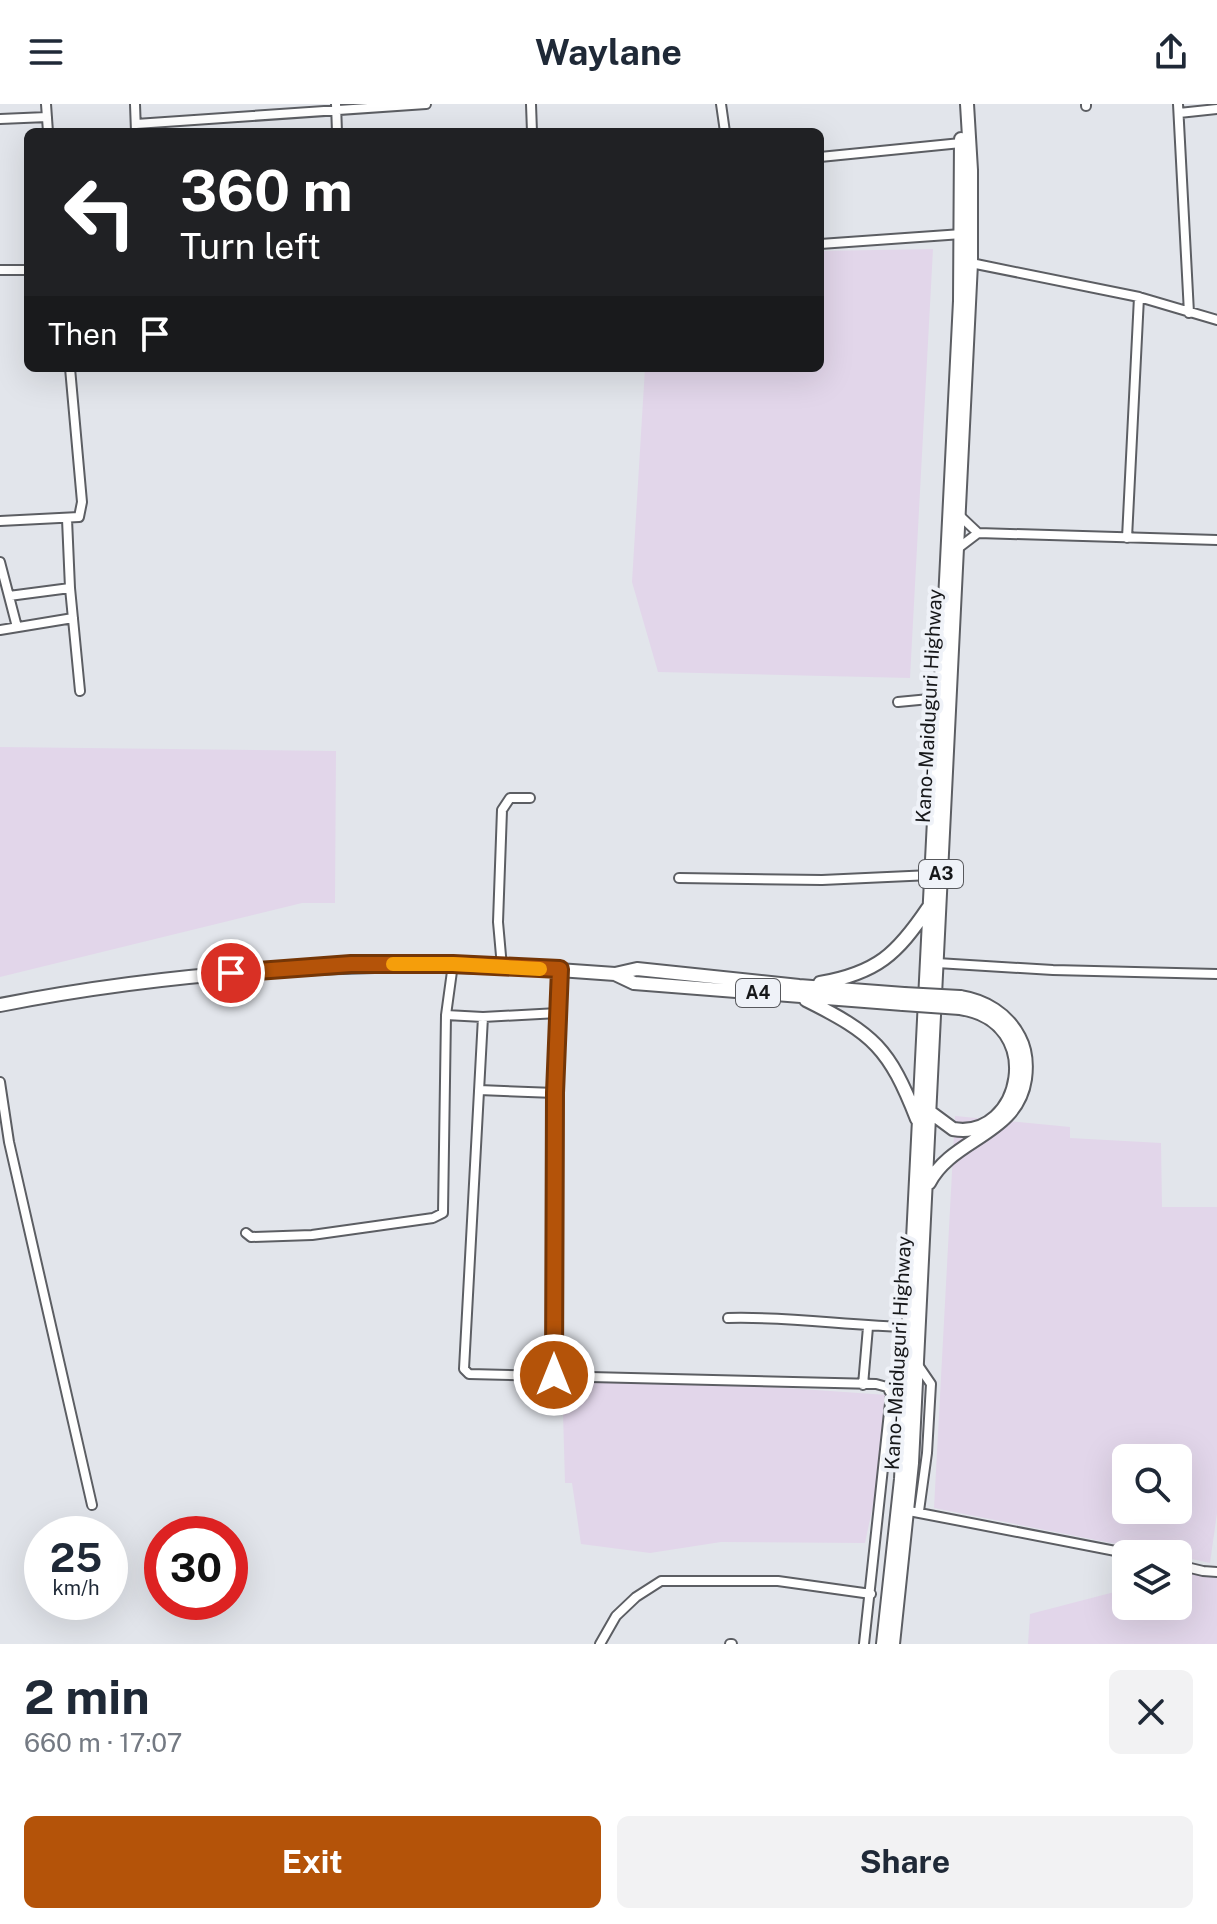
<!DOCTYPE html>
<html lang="en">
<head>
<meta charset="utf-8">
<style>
  :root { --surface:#fff; --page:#f2f2f3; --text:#1f2937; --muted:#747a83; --accent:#b45309 }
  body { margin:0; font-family:"Public Sans",sans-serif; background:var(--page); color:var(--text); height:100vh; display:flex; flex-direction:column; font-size:30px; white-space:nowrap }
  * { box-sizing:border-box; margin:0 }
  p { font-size:26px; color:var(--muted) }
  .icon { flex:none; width:44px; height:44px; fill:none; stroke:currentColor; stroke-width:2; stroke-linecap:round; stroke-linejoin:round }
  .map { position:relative; height:1540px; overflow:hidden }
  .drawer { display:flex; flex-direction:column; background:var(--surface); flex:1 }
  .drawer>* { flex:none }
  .hud { position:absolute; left:24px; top:24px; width:800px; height:244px; border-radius:12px; box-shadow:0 8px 32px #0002; background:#202124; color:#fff; overflow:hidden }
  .buttons { position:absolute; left:1112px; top:1340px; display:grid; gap:16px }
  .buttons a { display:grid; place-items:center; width:80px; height:80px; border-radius:12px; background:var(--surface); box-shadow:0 8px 32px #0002; font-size:40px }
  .speed { position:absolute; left:24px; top:1412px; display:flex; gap:16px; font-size:40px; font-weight:700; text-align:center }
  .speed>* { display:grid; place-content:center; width:104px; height:104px; border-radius:50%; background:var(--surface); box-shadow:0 8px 32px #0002; line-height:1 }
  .speed small { font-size:20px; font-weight:400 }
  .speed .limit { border:12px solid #d22; background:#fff; color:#111 }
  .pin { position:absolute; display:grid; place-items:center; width:68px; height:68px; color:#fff; margin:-34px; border:4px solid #fff; border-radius:50%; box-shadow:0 2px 8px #0007 }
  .me { position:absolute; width:88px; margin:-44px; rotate:0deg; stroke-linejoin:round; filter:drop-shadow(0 0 6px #0008) }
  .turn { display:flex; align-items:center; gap:28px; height:168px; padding:0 24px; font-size:36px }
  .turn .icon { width:104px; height:104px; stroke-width:2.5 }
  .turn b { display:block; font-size:56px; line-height:68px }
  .then { display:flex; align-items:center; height:76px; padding:0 24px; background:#0003; gap:16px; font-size:30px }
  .round { display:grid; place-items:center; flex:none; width:84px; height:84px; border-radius:12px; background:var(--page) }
  .summary { display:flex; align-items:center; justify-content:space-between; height:136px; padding:0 24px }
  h1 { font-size:48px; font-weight:700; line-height:60px }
  .button { display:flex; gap:16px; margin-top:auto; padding:16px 24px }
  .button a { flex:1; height:92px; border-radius:12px; background:var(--accent); color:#fff; font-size:32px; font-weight:700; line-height:92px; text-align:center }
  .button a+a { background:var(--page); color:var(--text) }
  header { display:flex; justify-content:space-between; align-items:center; height:104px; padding:0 24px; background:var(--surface); font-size:36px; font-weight:700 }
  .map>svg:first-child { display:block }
</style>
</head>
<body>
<header><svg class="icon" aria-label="menu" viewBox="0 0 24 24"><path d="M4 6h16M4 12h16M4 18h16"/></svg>Waylane<svg class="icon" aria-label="share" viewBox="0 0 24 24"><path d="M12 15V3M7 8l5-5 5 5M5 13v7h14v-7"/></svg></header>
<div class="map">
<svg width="1217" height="1540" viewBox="0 0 1217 1540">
  <rect width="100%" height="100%" fill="#e2e5eb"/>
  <!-- education -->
  <path fill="#e2d6ea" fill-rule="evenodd" d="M933 145 910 574 658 568 632 478 645 264H820V147Z
    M0 643 336 647 335 799H302L0 873Z
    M955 1012 1070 1023V1034L1161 1039 1162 1103H1217V1409L1210 1459 1178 1452V1450H1167L934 1404ZM1126 1354H1178V1406H1126Z
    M562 1273 730 1280 887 1291 881 1364 865 1439 721 1438 650 1449 581 1440 572 1379H565Z
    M1217 1468V1540H1028L1030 1510 1126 1485V1502H1178V1472Z"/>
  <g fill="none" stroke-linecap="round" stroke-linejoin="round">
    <defs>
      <path id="minor" d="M46 0 48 28
        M135 0 136 28
        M336 0 337 28
        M531 0 532 28
        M721 0 725 28
        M1086 0V2
        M1178 0 1189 209
        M1179 9 1217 5
        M0 15 47 13
        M136 20 426 0
        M820 53 961 39
        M820 140 962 130
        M971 159 1139 193 1217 216
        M0 166H28
        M959 411 978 429
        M67 415 70 484 80 587
        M0 417 79 413 82 398 70 264
        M1127 434 1139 193
        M957 445 978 429 1217 436
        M0 458 17 523
        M9 492 70 484
        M0 526 73 514
        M898 598 940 594
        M679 774 822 776 931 771
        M937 859 1053 866 1217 870
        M502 863 498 818 502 706 510 694H530
        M446 911 483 913 558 909
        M483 913 464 1265 469 1270 876 1280 887 1283 891 1290 864 1540
        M0 978 9 1038 92 1401
        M479 986 555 989
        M246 1129 251 1133 312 1131 433 1114 443 1109 446 911 453 860
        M728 1214C789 1212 850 1222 911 1223
        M918 1261 931 1280 927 1349 919 1407
        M554 1271 555 989 560 865
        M863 1281 868 1223
        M909 1407 1131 1450
        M1178 1461 1203 1467 1217 1468
        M600 1540 616 1512 636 1493 661 1477H778L871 1490
        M730 1540H732"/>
      <path id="highway" d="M615 870 634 879 903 900
        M820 879C877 869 897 850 928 804
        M806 896C874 930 889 944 917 1015
        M0 901C205 861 407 853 615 870L637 865 799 882 904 890
        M930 1008 953 1025C1022 1037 1048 917 960 904
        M929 1079C952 1034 1017 1031 1025 975 1027 960 1026 946 1019 933 1007 910 985 897 960 893
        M883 1540 901 1375 960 197 961 35
        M893 1540 912 1359 971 159V66L967 0"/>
    </defs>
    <!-- minor casing -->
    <use href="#minor" stroke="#5c5e63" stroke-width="12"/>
    <!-- highway casing -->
    <use href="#highway" stroke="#5c5e63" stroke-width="16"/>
    <!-- minor -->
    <use href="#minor" stroke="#fff" stroke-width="8"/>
    <!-- highway -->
    <use href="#highway" stroke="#fff" stroke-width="12"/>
    <defs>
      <path id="highway-bridge" d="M904 890 960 893
        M903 900 960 904"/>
    </defs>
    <!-- highway-bridge casing -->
    <use href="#highway-bridge" stroke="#5c5e63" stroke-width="16" stroke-linecap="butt"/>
    <!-- highway-bridge -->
    <use href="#highway-bridge" stroke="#fff" stroke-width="12"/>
  </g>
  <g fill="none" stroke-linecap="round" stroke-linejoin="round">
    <defs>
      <path id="route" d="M231 869 351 860H453L560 865 555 989 554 1271"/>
    </defs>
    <!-- route casing -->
    <use href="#route" stroke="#753606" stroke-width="20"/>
    <!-- route -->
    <use href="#route" stroke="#b45309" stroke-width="14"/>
    <!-- slow -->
    <path stroke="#f59e0b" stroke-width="14" d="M393 860H453L540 865"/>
  </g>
  <g text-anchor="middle" stroke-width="8" stroke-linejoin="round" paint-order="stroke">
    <!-- shield labels -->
    <g fill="#eff2f8" stroke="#58595d" stroke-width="2">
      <rect x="919" y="756" width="44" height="28" rx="6"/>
      <rect x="736" y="875" width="44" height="28" rx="6"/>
    </g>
    <g font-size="18" font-weight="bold" fill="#17181a">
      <text x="941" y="776">A3</text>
      <text x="758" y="895">A4</text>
    </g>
    <!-- street labels -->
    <g font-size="20" fill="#17181a" stroke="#eff2f8">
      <text transform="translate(929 602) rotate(-87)" y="7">Kano-Maiduguri Highway</text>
      <text transform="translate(898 1249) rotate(-87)" y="7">Kano-Maiduguri Highway</text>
    </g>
  </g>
</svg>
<div class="buttons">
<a><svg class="icon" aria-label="search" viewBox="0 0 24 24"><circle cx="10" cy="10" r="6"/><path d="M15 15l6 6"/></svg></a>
<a><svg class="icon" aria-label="layers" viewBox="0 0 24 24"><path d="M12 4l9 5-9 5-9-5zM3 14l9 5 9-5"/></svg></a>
</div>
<div class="speed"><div>25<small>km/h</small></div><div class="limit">30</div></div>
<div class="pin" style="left:231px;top:869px;background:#d93025"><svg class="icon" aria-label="arrive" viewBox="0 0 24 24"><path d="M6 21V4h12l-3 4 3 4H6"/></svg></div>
<svg class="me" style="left:554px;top:1271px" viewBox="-20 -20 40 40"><circle r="17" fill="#b45309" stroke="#fff" stroke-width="3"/><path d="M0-11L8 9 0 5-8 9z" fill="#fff"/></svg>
<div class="hud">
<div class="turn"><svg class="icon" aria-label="left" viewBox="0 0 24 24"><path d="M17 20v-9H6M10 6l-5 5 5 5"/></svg><div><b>360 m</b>Turn left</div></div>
<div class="then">Then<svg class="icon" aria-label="arrive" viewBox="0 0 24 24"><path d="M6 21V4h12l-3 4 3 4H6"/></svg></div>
</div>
</div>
<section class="drawer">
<div class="summary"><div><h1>2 min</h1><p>660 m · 17:07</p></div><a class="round"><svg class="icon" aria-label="close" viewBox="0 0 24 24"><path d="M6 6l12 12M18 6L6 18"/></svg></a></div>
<div class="button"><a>Exit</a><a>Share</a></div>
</section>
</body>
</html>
